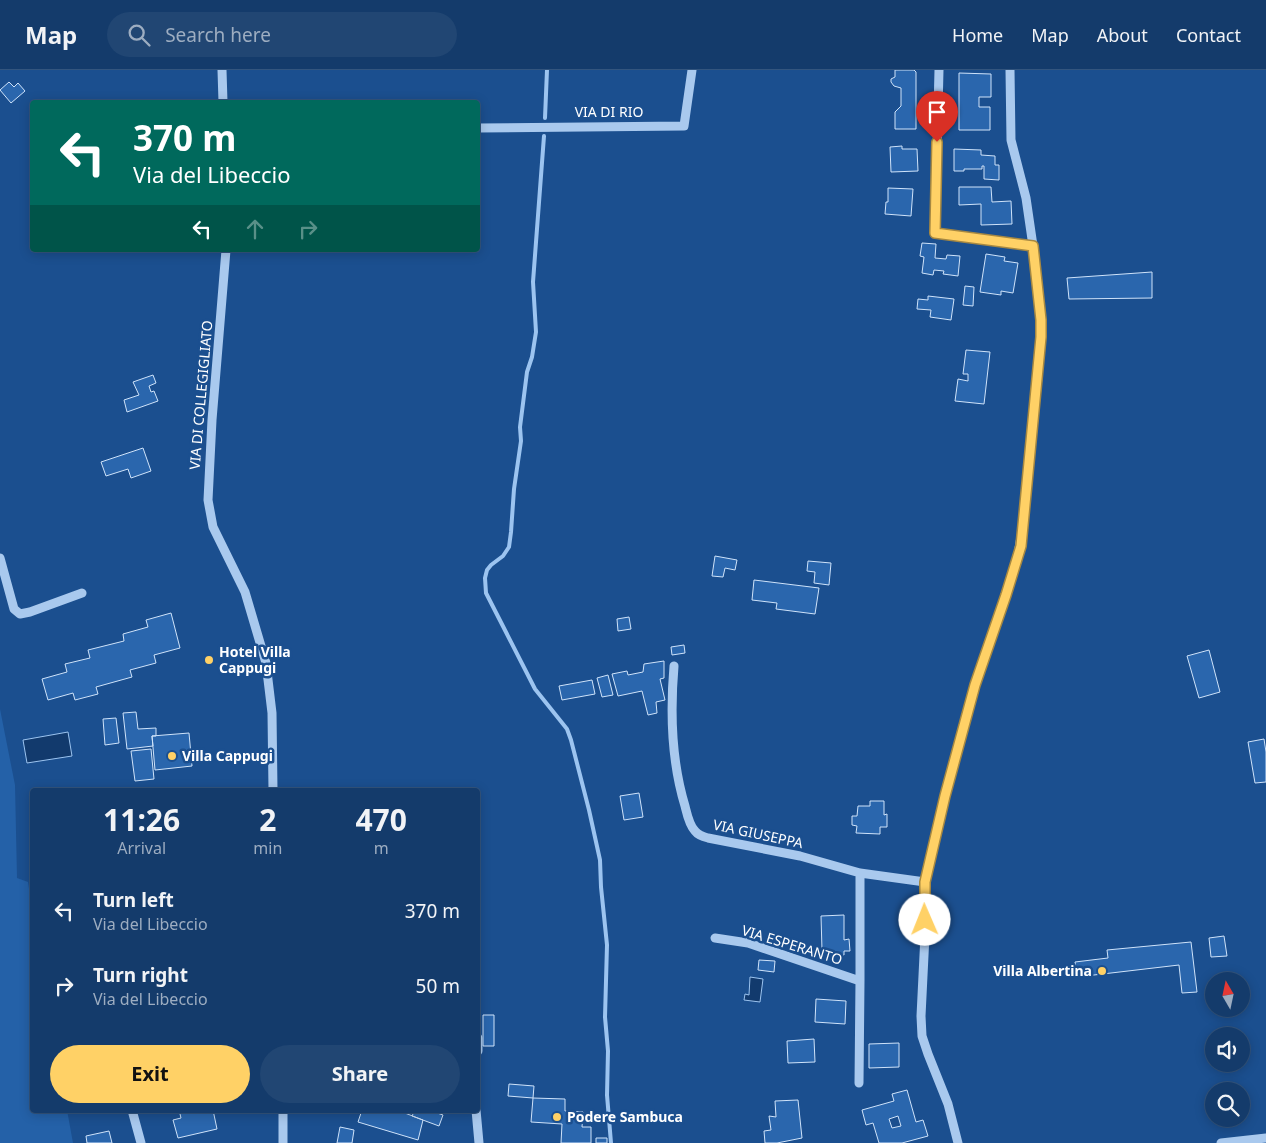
<!DOCTYPE html>
<html lang="en">
<head>
<meta charset="utf-8">
<style>
  :root { --surface:#143b6b; --page:#214673; --text:#f1f3f6; --muted:#9dadc1; --line:#33557e; --accent:#ffd166 }
  body { margin:0; font-family:"Noto Sans",sans-serif; background:var(--page); color:var(--text); height:100vh; display:flex; flex-direction:column; font-size:19px; white-space:nowrap }
  * { box-sizing:border-box; margin:0 }
  p { font-size:16px; color:var(--muted) }
  .icon { flex:none; width:28px; height:28px; fill:none; stroke:currentColor; stroke-width:2; stroke-linecap:round; stroke-linejoin:round }
  .map { position:relative; flex:1; overflow:hidden }
  .sheet { position:absolute; left:30px; top:718px; width:450px; height:325px; display:flex; flex-direction:column; background:var(--surface); border-radius:5px; box-shadow:0 2px 12px #0003,0 0 0 1px var(--line) }
  .sheet>* { flex:none }
  .banner { position:absolute; left:30px; top:30px; width:450px; height:152px; border-radius:5px; box-shadow:0 2px 12px #0003,0 0 0 1px var(--line); background:#00695c; color:#fff; overflow:hidden }
  .needle { width:32px; rotate:351deg }
  .controls { position:absolute; left:1205px; top:902px; display:grid; gap:10px }
  .controls a { display:grid; place-items:center; width:45px; height:45px; border-radius:50%; background:var(--surface); box-shadow:0 2px 12px #0003,0 0 0 1px var(--line); font-size:25px }
  .pin { position:absolute; display:grid; place-items:center; width:42px; height:42px; color:#fff; margin:-51px -21px; border-radius:50% 50% 50% 0; rotate:-45deg; box-shadow:0 0 5px #0007 }
  .pin .icon { rotate:45deg }
  .me { position:absolute; width:55px; margin:-28px; rotate:359deg; stroke-linejoin:round; filter:drop-shadow(0 0 4px #0008) }
  .turn { display:flex; align-items:center; gap:18px; height:105px; padding:0 20px; font-size:22px }
  .turn .icon { width:65px; height:65px; stroke-width:2.5 }
  .turn b { display:block; font-size:35px; line-height:42px }
  .lanes { display:flex; align-items:center; height:48px; padding:0 20px; background:#0003; justify-content:center; gap:25px; direction:ltr }
  .lanes .off { opacity:.35 }
  .eta { display:flex; justify-content:space-evenly; align-items:center; height:85px; text-align:center }
  .eta b { font-size:30px; font-weight:700; line-height:35px }
  .cta { display:flex; gap:10px; margin-top:auto; padding:10px 20px }
  .cta a { flex:1; height:58px; border-radius:30px; background:var(--accent); color:#111; font-size:20px; font-weight:700; line-height:58px; text-align:center }
  .cta a+a { background:var(--page); color:var(--text) }
  ul { padding:0; list-style:none }
  li { display:flex; align-items:center; gap:15px; height:75px; padding:0 20px }
  li div { flex:1 }
  li b { display:block; font-size:19px }
  li em { font-style:normal }
  header { display:flex; align-items:center; gap:30px; box-sizing:border-box; height:70px; padding:0 25px; background:var(--surface); border-bottom:1px solid var(--line) }
  header strong { font-size:24px }
  nav { display:flex; gap:28px; margin-inline-start:auto; font-size:18px }
  .search { width:350px; height:45px; background:var(--page); display:flex; align-items:center; gap:12px; box-sizing:border-box; padding:0 18px; border-radius:28px; color:var(--muted); font-size:19px }
  .map>svg:first-child { display:block }
</style>
</head>
<body>
<header>
<strong>Map</strong>
<div class="search"><svg class="icon" aria-label="search" viewBox="0 0 24 24"><circle cx="10" cy="10" r="6"/><path d="M15 15l6 6"/></svg>Search here</div>
<nav><a>Home</a><a>Map</a><a>About</a><a>Contact</a></nav>
</header>
<div class="map">
<svg width="1266" height="1073" viewBox="0 0 1266 1073">
  <rect width="100%" height="100%" fill="#1b4f8f"/>
  <!-- green -->
  <path fill="#2461a8" d="M0 639 15 715 17 808 28 812 32 839V1040H67L73 1073H0Z"/>
  <!-- water -->
  <path fill="#123a6d" stroke="#9cc4f0" d="M68 662 72 686 27 693 23 670Z
    M750 907 763 909 760 932 744 930 745 924 749 925Z"/>
  <g fill="none" stroke-linecap="round" stroke-linejoin="round">
    <!-- stream -->
    <path stroke="#9cc4f0" stroke-width="4" d="M545 48 547 0
      M544 66 533 212 536 262 532 287 527 302 520 357 521 371 514 419 511 462 509 477 503 486 491 495 487 500 485 508 486 523 535 619 567 659 571 670 589 740 600 790 601 817 607 875 605 947 608 981 607 1025 611 1073"/>
  </g>
  <!-- building -->
  <path fill="#2a66ad" stroke="#cfe3fa" fill-rule="evenodd" d="M895 0H914L916 2V59H895V42L901 36V18L894 16 891 12V9L895 7Z
    M959 3 991 4V27H979V37H990V60H959Z
    M9 12 14 17 18 13 25 21 11 33 0 20Z
    M902 76V79H917L918 101 891 102 890 77Z
    M954 79 981 80V85L995 86V95H999V110L984 109V96H982V99H964V101H954Z
    M959 117H991L992 132 1011 131 1012 154 981 155V134L959 135Z
    M888 118 913 119 911 146 885 144 886 132H888Z
    M922 173 936 174 935 188 946 189 947 185 960 186 958 206 943 204 944 201 934 200 933 205 922 203 924 187 920 186Z
    M986 184 1005 187 1004 191 1018 193 1013 223 1001 221V225L980 222Z
    M1152 202V228L1069 229 1067 208Z
    M965 216 974 217 973 236 963 235Z
    M928 226 954 229 951 250 930 247 931 240 917 239 918 229 928 230Z
    M966 280 990 282 984 334 955 331 958 309 968 311V304H963Z
    M153 305 156 313 149 316 151 322 154 321 158 331 127 342 124 330 139 325 133 312Z
    M143 378 151 401 131 408 128 399 106 406 101 392Z
    M715 486 737 490 735 500 725 498 723 507 712 506Z
    M808 491 831 493 829 515 814 513 815 502 807 501Z
    M754 510 819 518 815 544 776 539 777 533 752 530Z
    M171 543 180 578 154 585 156 593 130 600 132 607 96 617 98 624 75 630 73 623 48 630 42 609 67 602 65 594 90 588 88 580 124 571 123 564 148 557 146 550Z
    M629 547 631 559 618 561 617 549Z
    M684 575 685 583 672 585 671 577Z
    M1209 580 1220 622 1199 628 1187 586Z
    M664 591V608L660 609 665 630 656 632 657 643 648 645 642 621 618 626 612 604 627 601 628 605 643 602 644 594Z
    M608 605 613 625 602 627 597 608Z
    M592 610 595 624 562 630 559 616Z
    M136 642 138 659 156 658V666H152L153 676 127 679 123 643Z
    M116 648 119 673 105 675 103 649Z
    M189 663 192 696 155 700 152 666Z
    M1264 669 1266 682V712L1255 713 1248 672Z
    M151 679 154 709 135 711 131 681Z
    M639 723 643 747 624 750 620 726Z
    M870 731H884V745L887 744V757H880V764L856 763 857 756 852 755V746H857L858 736H870Z
    M844 845V870L849 869 850 881H844V885L828 886V880H822L821 846Z
    M1224 866 1227 886 1211 887 1209 868Z
    M1191 872 1197 922 1182 923 1179 895 1077 907 1075 892 1108 888 1107 880Z
    M759 890 775 891 774 902 758 900Z
    M816 929 846 931 845 954 815 952Z
    M483 945H494V976H483Z
    M814 969 815 992 788 993 787 971Z
    M899 973V997L869 998V974Z
    M509 1014 534 1016 533 1028 508 1026Z
    M907 1020 916 1052 923 1050 928 1066 902 1073H879L873 1053 866 1055 862 1040 894 1031 892 1024ZM898 1046 901 1056 892 1058 889 1049Z
    M533 1028 565 1029V1041L583 1042 582 1057H591V1073H561L562 1054 531 1052Z
    M798 1030 802 1068 777 1073H765L764 1061 771 1060 769 1046 776 1047 775 1031Z
    M179 1040H213L217 1059 178 1068 173 1050 181 1048Z
    M362 1040H397L423 1050 418 1070 358 1052Z
    M415 1040H428L443 1045 439 1056 412 1046Z
    M340 1057 354 1060 352 1073H337Z
    M109 1061 112 1073H87L86 1066Z
    M596 1068H607V1073H596Z"/>
  <g fill="none" stroke-linecap="round" stroke-linejoin="round">
    <!-- minor -->
    <path stroke="#a9c9ee" stroke-width="9" d="M222 0 223 32
      M939 0 935 163 1033 176
      M478 58 684 56 692 0
      M226 180 212 350 208 430 213 457 245 522 266 593 272 643 273 720
      M0 488 14 539 20 544 30 542 82 523
      M674 596C670 643 671 690 685 736 687 744 689 755 695 761 698 765 704 767 708 768L800 786 860 803 925 812
      M715 868 748 873 860 911V803
      M478 968V981
      M859 1013 860 911
      M132 1040 141 1073
      M283 1040V1073
      M476 1040 479 1073
      M958 1073 948 1034 928 984 922 966 921 946 925 865 924 816 945 726 975 615 1017 490 1024 449 1038 307 1041 250 1033 176 1026 128 1011 70 1010 0
      M1221 1073 1266 1068"/>
  </g>
  <g fill="none" stroke-linecap="round" stroke-linejoin="round">
    <defs>
      <path id="route" d="M925 850V812L945 726 975 615 1006 525 1021 476 1041 267V250L1033 176 935 163 937 72"/>
    </defs>
    <!-- route casing -->
    <use href="#route" stroke="#a68842" stroke-width="12"/>
    <!-- route -->
    <use href="#route" stroke="#ffd166" stroke-width="9"/>
  </g>
  <!-- markers -->
  <g fill="#ffd166" stroke="#1b4f8f" stroke-width="2">
    <circle cx="209" cy="590" r="5"/>
    <circle cx="172" cy="686" r="5"/>
    <circle cx="1102" cy="901" r="5"/>
    <circle cx="557" cy="1047" r="5"/>
  </g>
  <g text-anchor="middle" stroke-width="5" stroke-linejoin="round" paint-order="stroke">
    <!-- street labels -->
    <g font-size="14" fill="#fff" stroke="#1b4f8f">
      <text x="609" y="47">VIA DI RIO</text>
      <text transform="translate(201 325) rotate(-85)" y="5">VIA DI COLLEGIGLIATO</text>
      <text transform="translate(758 764) rotate(12)" y="5">VIA GIUSEPPA</text>
      <text transform="translate(792 875) rotate(17)" y="5">VIA ESPERANTO</text>
    </g>
    <!-- poi labels -->
    <g font-size="14" font-weight="bold" fill="#fff" stroke="#1b4f8f" text-anchor="start">
      <text x="219" y="587">Hotel Villa<tspan x="219" dy="16">Cappugi</tspan></text>
      <text x="182" y="691">Villa Cappugi</text>
      <text x="1092" y="906" text-anchor="end">Villa Albertina</text>
      <text x="567" y="1052">Podere Sambuca</text>
    </g>
  </g>
</svg>
<div class="controls">
<a><svg class="needle" viewBox="-14 -14 28 28"><path d="M0-13l5 13h-10z" fill="#e53935"/><path d="M0 13l5-13h-10z" fill="#9dadc1"/></svg></a>
<a><svg class="icon" aria-label="sound" viewBox="0 0 24 24"><path d="M4 9h4l5-4v14l-5-4H4zM17 9q2 3 0 6"/></svg></a>
<a><svg class="icon" aria-label="search" viewBox="0 0 24 24"><circle cx="10" cy="10" r="6"/><path d="M15 15l6 6"/></svg></a>
</div>
<div class="pin" style="left:937px;top:72px;background:#d93025"><svg class="icon" aria-label="arrive" viewBox="0 0 24 24"><path d="M6 21V4h12l-3 4 3 4H6"/></svg></div>
<svg class="me" style="left:925px;top:850px" viewBox="-20 -20 40 40"><circle r="19" fill="#fff"/><path d="M0-13L10 11 0 6-10 11z" fill="#ffd166"/></svg>
<div class="banner">
<div class="turn"><svg class="icon" aria-label="left" viewBox="0 0 24 24"><path d="M17 20v-9H6M10 6l-5 5 5 5"/></svg><div><b>370 m</b>Via del Libeccio</div></div>
<div class="lanes"><svg class="icon" aria-label="left" viewBox="0 0 24 24"><path d="M17 20v-9H6M10 6l-5 5 5 5"/></svg><svg class="icon off" aria-label="ahead" viewBox="0 0 24 24"><path d="M12 20V5M6 11l6-6 6 6"/></svg><svg class="icon off" aria-label="right" viewBox="0 0 24 24"><path d="M7 20v-9h11M14 6l5 5-5 5"/></svg></div>
</div>
<section class="sheet">
<div class="eta">
<div><b>11:26</b><p>Arrival</p></div>
<div><b>2</b><p>min</p></div>
<div><b>470</b><p>m</p></div>
</div>
<ul>
<li><svg class="icon" aria-label="left" viewBox="0 0 24 24"><path d="M17 20v-9H6M10 6l-5 5 5 5"/></svg><div><b>Turn left</b><p>Via del Libeccio</p></div><em>370 m</em></li>
<li><svg class="icon" aria-label="right" viewBox="0 0 24 24"><path d="M7 20v-9h11M14 6l5 5-5 5"/></svg><div><b>Turn right</b><p>Via del Libeccio</p></div><em>50 m</em></li>
</ul>
<div class="cta"><a>Exit</a><a>Share</a></div>
</section>
</div>
</body>
</html>
